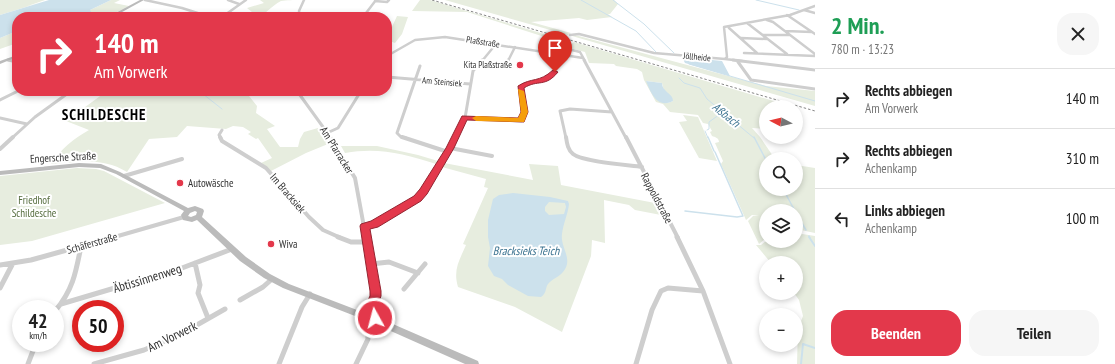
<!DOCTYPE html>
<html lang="de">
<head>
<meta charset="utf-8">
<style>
  :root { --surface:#fff; --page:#f6f6f6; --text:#222; --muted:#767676; --line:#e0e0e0; --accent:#e3384b }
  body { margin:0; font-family:"PT Sans Narrow",sans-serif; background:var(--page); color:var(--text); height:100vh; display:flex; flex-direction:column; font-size:15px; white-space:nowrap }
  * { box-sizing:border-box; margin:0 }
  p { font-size:13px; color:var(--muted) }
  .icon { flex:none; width:22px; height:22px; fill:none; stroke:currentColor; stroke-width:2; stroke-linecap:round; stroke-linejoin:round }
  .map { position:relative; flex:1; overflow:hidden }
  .sheet { display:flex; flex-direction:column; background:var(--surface); width:300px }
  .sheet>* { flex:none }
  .hud { position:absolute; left:12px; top:12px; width:380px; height:84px; border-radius:16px; box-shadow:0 2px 6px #0003; background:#e3384b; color:#fff; overflow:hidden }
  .needle { width:26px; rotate:277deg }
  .buttons { position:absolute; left:759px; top:100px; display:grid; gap:8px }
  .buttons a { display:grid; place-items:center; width:44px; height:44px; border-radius:50%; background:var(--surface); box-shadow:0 2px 6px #0003; font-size:20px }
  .speed { position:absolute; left:12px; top:300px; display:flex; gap:8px; font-size:20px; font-weight:700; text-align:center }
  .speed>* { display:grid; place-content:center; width:52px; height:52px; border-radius:50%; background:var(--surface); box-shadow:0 2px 6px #0003; line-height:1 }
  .speed small { font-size:10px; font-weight:400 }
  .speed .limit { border:6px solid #d22; background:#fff; color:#111 }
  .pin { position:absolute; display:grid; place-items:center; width:34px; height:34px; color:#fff; margin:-41px -17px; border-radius:50% 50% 50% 0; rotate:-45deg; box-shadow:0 0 4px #0007 }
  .pin .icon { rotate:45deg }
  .me { position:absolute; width:44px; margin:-22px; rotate:353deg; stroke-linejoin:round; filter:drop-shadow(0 0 3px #0008) }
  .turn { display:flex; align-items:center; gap:14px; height:84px; padding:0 16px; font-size:18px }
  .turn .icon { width:52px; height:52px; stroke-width:2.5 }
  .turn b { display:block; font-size:28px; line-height:34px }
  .round { display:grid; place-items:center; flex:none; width:42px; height:42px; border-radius:16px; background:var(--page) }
  .head { display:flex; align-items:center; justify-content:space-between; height:68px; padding:0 16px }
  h1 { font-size:24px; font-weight:600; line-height:30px; color:#1e9e55 }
  .action { display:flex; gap:8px; margin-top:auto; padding:8px 16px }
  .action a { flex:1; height:46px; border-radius:16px; background:var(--accent); color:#fff; font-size:16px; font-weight:600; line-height:46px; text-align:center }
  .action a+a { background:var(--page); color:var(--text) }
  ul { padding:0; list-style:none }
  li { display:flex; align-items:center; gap:12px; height:60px; padding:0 16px; border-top:1px solid var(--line) }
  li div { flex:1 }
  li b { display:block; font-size:15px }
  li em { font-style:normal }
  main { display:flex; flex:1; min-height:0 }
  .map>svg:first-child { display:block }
</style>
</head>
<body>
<main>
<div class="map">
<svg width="815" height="364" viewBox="0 0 815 364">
  <rect width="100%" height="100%" fill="#fff"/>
  <!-- green -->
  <path fill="#e7eddf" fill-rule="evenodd" d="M0 0H45L25 7 49 0 0 15Z
    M111 0H120L114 3 129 6 107 17H69L90 10Z
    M260 0H300C294 0 286 0 281 1 268 7 261 24 246 13L252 12 247 8 264 3Z
    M420 0H430L561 39V46L555 45 554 40 461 10 467 12 412 11Z
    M445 0H614L618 4 610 14H608L612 17 587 20 579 18 531 22 571 33 568 35Z
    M397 16 408 17 402 34 395 43 387 40V29H391Z
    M17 31V43L0 49V38Z
    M575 35 766 86 815 91V106L572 36Z
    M574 42 794 107H766V129L752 128 760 137 775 159H766V189H796V165L815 168V233L796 229V211H766V238L759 244 748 221 753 216H759L752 215 746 220 721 164 723 161 715 143 719 142C719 138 715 137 712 136L710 132 712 131 708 124 703 123 698 115 670 112 663 104 656 102 644 80 642 72 637 69 616 66 614 64 589 63 585 52 566 47V44L570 45ZM646 81 662 83 664 91 673 101 668 103Z
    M107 91H245L257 106 256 113 275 126 267 129 280 147H298L300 139 304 132 318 128 328 144 306 153 271 171 261 163 272 158 258 138 256 139 248 134 251 132 243 127 233 126 226 129 187 126 177 137 149 139 127 172C102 157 79 162 51 164 61 149 73 139 89 130L66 121Z
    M683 115 698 117 717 161 699 158 679 122 687 121Z
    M341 146H377L418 155 438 161 436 164C404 154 379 147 345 153Z
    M444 163 533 180 529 164 558 166 561 185 655 203 661 215 635 210 629 205 604 200 605 243 592 240 591 256 562 332 515 307 458 287C453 270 459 261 466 245L463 244 488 188 484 187 486 179 442 167Z
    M77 168 96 169 104 171 165 203 32 241 0 245V176Z
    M796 233 815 236V364H797L798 329 803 316 799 300 794 293H796V263H771L756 245H761L766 241H796Z"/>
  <!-- water -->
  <path fill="#cce1ec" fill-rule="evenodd" d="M49 0H111L90 10 91 12H82L69 17H17V31L0 38V15Z
    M682 57 722 61 730 76 685 63Z
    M646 81 662 83C662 92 673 93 673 101 657 109 651 93 646 81Z
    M513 193 550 197 568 201 569 204C568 214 563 224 562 234 560 248 574 259 563 272 559 277 552 279 548 284 545 288 547 293 541 297L528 296 508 285 502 279 494 276 488 266 490 248 488 237V220L493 199 499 195ZM549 202 565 203 566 207 564 214 549 215 545 211V207Z"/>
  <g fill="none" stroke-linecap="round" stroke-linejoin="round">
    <!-- stream-far2 -->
    <path stroke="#cce1ec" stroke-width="1" d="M581 0 636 31 656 52
      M613 0 644 24 674 53
      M756 0 799 10
      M689 64 815 101
      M679 78 684 83 700 88 707 99 754 138
      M203 94 222 109
      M707 130 709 129V122L723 112
      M705 131 708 138"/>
    <!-- stream-far1 -->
    <path stroke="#cce1ec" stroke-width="1.5" d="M708 137 714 151
      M754 137 766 160
      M783 189 795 211
      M685 211 737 217 743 216 715 152
      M796 213 806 230
      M809 236 810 238"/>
    <!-- stream -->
    <path stroke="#cce1ec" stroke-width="2" d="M809 237 815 246
      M801 364 803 344 815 348"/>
    <!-- minor-far3 -->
    <path stroke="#cecece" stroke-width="2.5" d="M145 0 182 8 210 17
      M228 0 239 4
      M375 1 387 2 389 0
      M804 10 815 13
      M787 15 815 34
      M222 17 246 0
      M300 17 299 11 304 0
      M363 17 376 0
      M767 20 773 22 815 54
      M747 23 787 54
      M729 28 757 53
      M785 31 812 32
      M570 35 579 34 654 53 725 59 727 57 724 27 790 15 815 6
      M763 35H789
      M741 38 767 39
      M564 48 580 52 585 61
      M744 53 815 56
      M387 56 415 40 445 37 583 58
      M725 59 742 61
      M8 60 13 61
      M482 61 496 44
      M508 61 515 47
      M560 61 565 40"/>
    <!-- minor-far2 -->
    <path stroke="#cecece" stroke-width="3" d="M8 60 17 62
      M584 60 626 138
      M733 60 815 70
      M507 62 508 60
      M738 62 751 80 815 89
      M387 77 470 84
      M297 91 331 138
      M0 100 18 91
      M0 118 27 124
      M465 118 521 121 524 112 520 87C539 75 549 89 560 60
      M327 133 338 128 361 91
      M12 138 35 117 71 91
      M221 138 219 135 222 130
      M406 138 401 137 397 133 420 66
      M455 138 465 118 473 71 482 60
      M566 138 560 111 570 109 612 112"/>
    <!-- minor-far1 -->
    <path stroke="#cecece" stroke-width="4" d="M220 137 222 141 266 168 309 217 323 230 341 238
      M330 137 355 178 366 238
      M402 137 448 152
      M566 137C567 144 568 150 573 154 583 162 628 165 642 167
      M626 137 678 238
      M450 148 492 156
      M0 149 13 137
      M124 176 182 159
      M365 226 374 224 411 203 423 191 455 137
      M111 238 184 217"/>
    <!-- minor -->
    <path stroke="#cecece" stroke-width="5" d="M338 237 351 242H367
      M366 237 376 291 370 309
      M677 237 703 291 730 364
      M195 263 200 285 198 293 208 318
      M371 264 389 262 418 273
      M0 265 31 260 114 237
      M0 288 13 263
      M404 289 425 264
      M240 300 263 287 272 279
      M61 304 182 268 232 249
      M55 311C73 290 76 272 81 246
      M28 364 36 343
      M94 364 144 350 181 334 225 309
      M279 364 302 307 310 294
      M356 364 368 339 367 324
      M636 364 652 310 661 291 668 288 703 291"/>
    <!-- secondary -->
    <path fill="#bbb" fill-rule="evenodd" d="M140 0H144L113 17H108Z
      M17 55V57L0 64V61Z
      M79 163 101 164 120 172 188 208 195 206 203 209 204 211 202 217 246 257 270 274 289 284 357 310C365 300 379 305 379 318L478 361 479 364H465L375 324C366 330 357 327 355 316L283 288 264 278 240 261 197 220 192 222 183 220 181 215 184 211 116 174 100 168 79 167 0 175V171ZM195 211 197 212 196 215 191 217 188 216 190 213ZM366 312H368L371 314V318L368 320H366L363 318V314Z"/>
    <!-- rail -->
    <path stroke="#868686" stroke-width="1" stroke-dasharray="2.5 2" stroke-linecap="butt" d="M432 0 815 111"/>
  </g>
  <!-- route -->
  <path fill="#e3384b" stroke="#942431" d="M553 70 558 72C545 88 538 79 524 88L528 112 524 122 467 120 454 148 427 194 421 201 378 227 370 229 381 291V296L377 307C382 310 382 317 379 322L375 324 371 322 369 315 364 309 370 296V291L360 226 361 224 371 221 414 196 420 189 446 148 462 116 518 118 521 112 518 86C532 77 539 83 553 70Z"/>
  <!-- slow -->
  <path fill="#f59e0b" d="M518 89 524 91 528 112 524 122 476 121 472 118 476 116 518 118 521 112Z"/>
  <!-- markers -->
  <g fill="#e3384b" stroke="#fff" stroke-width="1.5">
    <circle cx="520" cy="65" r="4"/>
    <circle cx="180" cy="183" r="4"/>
    <circle cx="271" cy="244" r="4"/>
  </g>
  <g text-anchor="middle" stroke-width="4" stroke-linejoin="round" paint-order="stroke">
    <!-- far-street labels -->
    <g font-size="9" fill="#313131" stroke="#fff">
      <text transform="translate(483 42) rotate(9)" y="3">Plaßstraße</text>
      <text transform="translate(697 57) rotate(6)" y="3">Jöllheide</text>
      <text transform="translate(442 82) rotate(5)" y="3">Am Steinsiek</text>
    </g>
    <!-- far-poi labels -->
    <g font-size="9" fill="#313131" stroke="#fff" text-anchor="end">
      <text x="512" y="68">Kita Plaßstraße</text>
    </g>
    <!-- street labels -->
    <g font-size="11" fill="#313131" stroke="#fff">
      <text transform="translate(337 150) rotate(58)" y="4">Am Pfarracker</text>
      <text transform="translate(63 157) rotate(-3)" y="4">Engersche Straße</text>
      <text transform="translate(288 193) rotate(49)" y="4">Im Bracksiek</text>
      <text transform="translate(657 198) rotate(62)" y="4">Rappoldstraße</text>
      <text transform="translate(92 243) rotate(-16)" y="4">Schäferstraße</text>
    </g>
    <!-- poi labels -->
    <g font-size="11" fill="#313131" stroke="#fff" text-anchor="start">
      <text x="188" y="187">Autowäsche</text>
      <text x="279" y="248">Wiva</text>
    </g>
    <!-- park labels -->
    <g font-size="11" fill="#556c3e" stroke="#fff">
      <text x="34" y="204">Friedhof<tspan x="34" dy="13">Schildesche</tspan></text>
    </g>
    <!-- water labels -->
    <g font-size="12" font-style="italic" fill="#3f7592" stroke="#fff">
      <text transform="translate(726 115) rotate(39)" y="4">Aßbach</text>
      <text x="526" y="255">Bracksieks Teich</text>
    </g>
    <!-- near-street labels -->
    <g font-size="13" fill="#313131" stroke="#fff">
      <text transform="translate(147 278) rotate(-17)" y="5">Äbtissinnenweg</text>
      <text transform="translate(172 336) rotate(-26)" y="5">Am Vorwerk</text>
    </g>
    <!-- district labels -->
    <g font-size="15" font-weight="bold" letter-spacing="1" fill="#000" stroke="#fff">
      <text x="104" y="120">SCHILDESCHE</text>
    </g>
  </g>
</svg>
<div class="buttons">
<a><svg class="needle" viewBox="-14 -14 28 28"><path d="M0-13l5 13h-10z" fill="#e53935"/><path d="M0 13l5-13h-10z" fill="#767676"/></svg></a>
<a><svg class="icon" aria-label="search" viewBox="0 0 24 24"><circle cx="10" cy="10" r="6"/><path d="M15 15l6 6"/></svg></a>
<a><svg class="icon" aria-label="layers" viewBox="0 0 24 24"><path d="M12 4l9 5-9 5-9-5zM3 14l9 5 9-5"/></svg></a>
<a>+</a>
<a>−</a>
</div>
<div class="speed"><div>42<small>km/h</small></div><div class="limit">50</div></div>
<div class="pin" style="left:555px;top:72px;background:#d93025"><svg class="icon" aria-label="arrive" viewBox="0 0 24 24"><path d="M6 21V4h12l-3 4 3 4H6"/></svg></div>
<svg class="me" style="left:375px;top:318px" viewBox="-20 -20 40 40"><circle r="17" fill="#e3384b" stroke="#fff" stroke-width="3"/><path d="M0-11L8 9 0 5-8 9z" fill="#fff"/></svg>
<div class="hud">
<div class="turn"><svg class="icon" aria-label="right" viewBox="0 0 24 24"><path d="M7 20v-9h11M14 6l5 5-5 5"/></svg><div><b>140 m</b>Am Vorwerk</div></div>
</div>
</div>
<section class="sheet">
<div class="head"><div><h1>2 Min.</h1><p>780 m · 13:23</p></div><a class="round"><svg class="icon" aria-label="close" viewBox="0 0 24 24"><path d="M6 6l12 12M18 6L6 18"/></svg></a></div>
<ul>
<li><svg class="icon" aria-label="right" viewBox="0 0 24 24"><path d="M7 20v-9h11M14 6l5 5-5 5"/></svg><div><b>Rechts abbiegen</b><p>Am Vorwerk</p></div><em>140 m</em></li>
<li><svg class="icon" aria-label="right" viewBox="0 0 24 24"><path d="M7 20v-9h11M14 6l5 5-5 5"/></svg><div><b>Rechts abbiegen</b><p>Achenkamp</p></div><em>310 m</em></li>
<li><svg class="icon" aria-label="left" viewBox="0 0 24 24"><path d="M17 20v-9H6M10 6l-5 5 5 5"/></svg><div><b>Links abbiegen</b><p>Achenkamp</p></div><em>100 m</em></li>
</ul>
<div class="action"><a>Beenden</a><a>Teilen</a></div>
</section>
</main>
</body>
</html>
